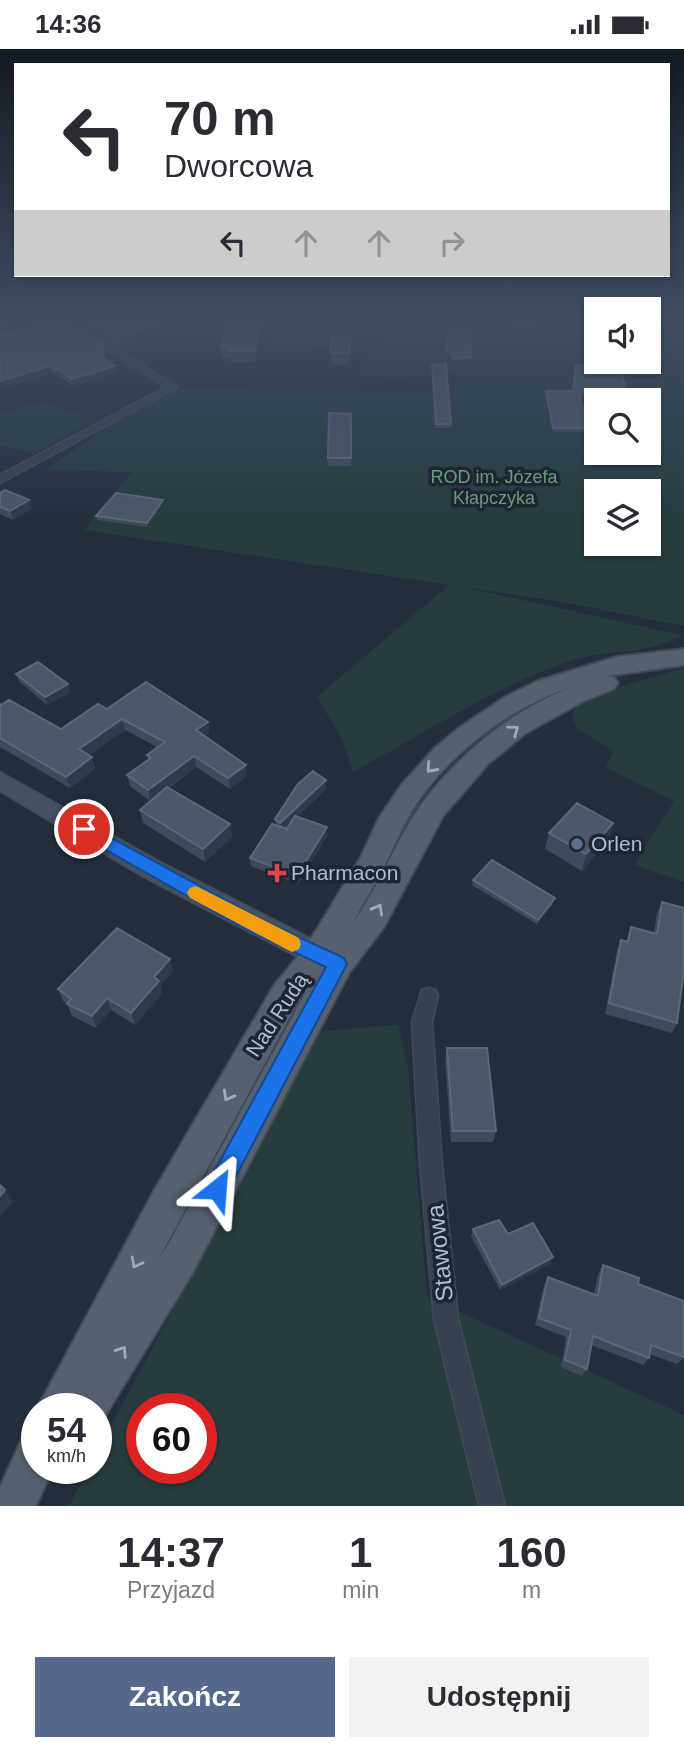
<!DOCTYPE html>
<html lang="pl">
<head>
<meta charset="utf-8">
<style>
  :root { --surface:#fff; --page:#f2f2f3; --text:#2b2b33; --muted:#7c7c81; --accent:#56698c }
  body { margin:0; font-family:Helvetica,sans-serif; background:var(--page); color:var(--text); height:100vh; display:flex; flex-direction:column; font-size:26px; white-space:nowrap }
  * { box-sizing:border-box; margin:0 }
  p { font-size:23px; color:var(--muted) }
  .icon { flex:none; width:38px; height:38px; fill:none; stroke:currentColor; stroke-width:2; stroke-linecap:round; stroke-linejoin:round }
  .map { position:relative; height:1457px; overflow:hidden }
  .panel { display:flex; flex-direction:column; background:var(--surface); flex:1 }
  .panel>* { flex:none }
  .top-card { position:absolute; left:14px; top:14px; width:656px; height:214px; border-radius:0px; box-shadow:0 2px 5px #0004; background:#fff; color:var(--text); overflow:hidden }
  .buttons { position:absolute; left:584px; top:248px; display:grid; gap:14px }
  .buttons a { display:grid; place-items:center; width:77px; height:77px; border-radius:0px; background:var(--surface); box-shadow:0 2px 5px #0004; font-size:35px }
  .speed { position:absolute; left:21px; top:1344px; display:flex; gap:14px; font-size:35px; font-weight:700; text-align:center }
  .speed>* { display:grid; place-content:center; width:91px; height:91px; border-radius:50%; background:var(--surface); box-shadow:0 2px 5px #0004; line-height:1 }
  .speed small { font-size:18px; font-weight:400 }
  .speed .limit { border:10px solid #d22; background:#fff; color:#111 }
  .pin { position:absolute; display:grid; place-items:center; width:60px; height:60px; color:#fff; margin:-30px; border:4px solid #fff; border-radius:50%; box-shadow:0 2px 7px #0007 }
  .me { position:absolute; width:77px; margin:-38px; rotate:28deg; stroke-linejoin:round; filter:drop-shadow(0 0 5px #0008) }
  .turn { display:flex; align-items:center; gap:24px; height:147px; padding:0 35px; font-size:32px }
  .turn .icon { width:91px; height:91px; stroke-width:2.5 }
  .turn b { display:block; font-size:49px; line-height:60px }
  .lanes { display:flex; align-items:center; height:66px; padding:0 35px; background:#0003; justify-content:center; gap:35px; direction:ltr }
  .lanes .off { opacity:.35 }
  .eta { display:flex; justify-content:space-evenly; align-items:center; height:119px; text-align:center }
  .eta b { font-size:42px; font-weight:800; line-height:49px }
  .primary-button { display:flex; gap:14px; margin-top:auto; padding:14px 35px }
  .primary-button a { flex:1; height:80px; border-radius:0px; background:var(--accent); color:#fff; font-size:28px; font-weight:800; line-height:80px; text-align:center }
  .primary-button a+a { background:var(--page); color:var(--text) }
  .status { display:flex; justify-content:space-between; align-items:center; height:49px; padding:0 35px; background:var(--surface); direction:ltr }
  .status svg { height:19px; fill:currentColor }
  .map>svg:first-child { display:block }
</style>
</head>
<body>
<div class="status"><b>14:36</b><svg viewBox="0 0 49 12"><path d="M0 12V9h3v3zM5 12V6h3v6zM10 12V3h3v9zM15 12V0h3v12zM26 1h20v11H26zM47 4h2v5h-2z"/></svg></div>
<div class="map">
<svg width="684" height="1457" viewBox="0 0 684 1457">
  <rect width="100%" height="100%" fill="#242f3e"/>
  <!-- green -->
  <path fill="#263c3f" fill-rule="evenodd" d="M394 270H597V313H649V270H684V577L564 553 463 538 681 586C650 607 609 599 573 611 495 637 426 684 353 723L343 692 317 648 449 536 84 481 132 423 46 421 113 374 174 340 454 344 458 324 396 329 357 326ZM597 352H649V404H597ZM597 443H649V495H597Z
    M270 278H352V298L268 297Z
    M42 353 97 370 34 405 0 396V365Z
    M684 619V833L634 816 674 752 606 719 613 702 579 681 572 670 576 655 586 648Z
    M398 976 408 1018 427 1248 684 1366V1457H69L89 1419H96V1405L321 982ZM142 1360H201V1419H142Z"/>
  <g fill="none" stroke-linecap="round" stroke-linejoin="round">
    <defs>
      <path id="street" d="M53 272 73 273 178 338 0 434V426L166 338 68 278 56 277 0 292V286Z
        M429 939 436 941 438 947 432 973 442 1115 458 1270 505 1457H479L434 1270 420 1115 412 973 422 941Z"/>
      <path id="secondary" d="M0 723 160 813 341 905 345 913 341 921 332 924 323 921 142 827 0 742Z"/>
      <path id="primary" d="M684 600V616L608 627 614 628 618 634 614 640 584 652 526 684 488 715 443 767 384 878 349 924 192 1225 100 1375 96 1376V1360H37L155 1140 275 935 306 898 361 808 379 769 402 735 435 699 459 679 505 648 538 632 616 608ZM572 638C514 660 461 703 424 752 396 789 381 836 353 873 364 853 377 833 387 812 397 791 406 770 419 751 454 700 514 657 572 638ZM306 943 166 1199 159 1209 297 955Z
        M37 1384V1419H53L36 1457H0V1438L22 1390Z"/>
    </defs>
    <!-- street casing -->
    <use href="#street" stroke="#414a57" stroke-width="3"/>
    <!-- secondary casing -->
    <use href="#secondary" stroke="#414a57" stroke-width="3"/>
    <!-- primary casing -->
    <use href="#primary" stroke="#414a57" stroke-width="4"/>
    <!-- street -->
    <use href="#street" fill="#38414e" fill-rule="evenodd"/>
    <!-- secondary -->
    <use href="#secondary" fill="#465061" fill-rule="evenodd"/>
    <!-- primary -->
    <use href="#primary" fill="#56606e" fill-rule="evenodd"/>
  </g>
  <!-- wall -->
  <path fill="#3f4b5c" d="M85 270H208L120 299 86 278Z
    M261 270 262 280 256 313H230V309H222L221 298Z
    M513 270H533L532 282 512 281Z
    M65 278 104 297 105 309 115 317 116 324 72 337 60 327 57 328 52 324 0 340V286Z
    M448 282 471 312 454 314 450 305H446Z
    M331 287 350 288 349 316H331Z
    M432 320 451 375V379H435Z
    M546 342 627 346 626 350 580 349 589 379 588 383H553L546 346Z
    M329 364 351 365V417H328Z
    M0 444 29 451 31 460 13 471 0 465Z
    M163 455 147 478 97 471 96 467Z
    M16 625 70 643 47 656 19 632Z
    M0 655 61 680 107 660 208 673 209 684 205 687 247 727 230 740 196 718 169 739 230 775 232 788 205 813 143 774 140 761 150 752 130 737 127 726 148 710 147 706 157 698 125 681 89 706 95 719 70 739 0 698Z
    M326 740 297 768 327 787 298 835 251 817 250 809 276 776 275 770Z
    M613 774 608 791 582 822 545 800 549 784Z
    M473 831 554 853 537 875 472 836Z
    M662 853 684 859V931L683 930 677 974 672 984 605 965 617 902 621 891 626 892 631 878 654 884 657 864Z
    M170 910 173 922 160 937 162 944 135 976 111 961 96 979 72 967 67 955 63 952 58 940Z
    M447 999 496 1082 493 1093H451L445 1010Z
    M473 1180 550 1215 500 1241 471 1187Z
    M603 1216 638 1235 684 1308 677 1315 649 1305V1309L643 1316 591 1296 587 1320 582 1327 561 1318 566 1288 535 1276 544 1236 548 1228 594 1245 598 1225Z"/>
  <!-- shaded-wall -->
  <path fill="#2f3b4b" d="M25 270H44V272L0 283V276Z
    M173 270H208L120 299 118 288Z
    M261 270 262 280 256 313 255 302Z
    M471 308V312L454 314V310Z
    M50 317 52 324 0 340V332Z
    M115 317 116 324 72 337 71 330Z
    M59 320 60 327 57 328 55 321Z
    M29 451 31 460 13 471 10 462Z
    M163 451V455L147 478V474Z
    M68 635 70 643 47 656 45 648Z
    M122 670 125 681 82 711 79 700Z
    M208 673 209 684 198 692 196 681Z
    M194 707 196 718 150 752 148 741Z
    M92 708 95 719 70 739 66 728Z
    M246 716 247 727 230 740 228 729Z
    M326 731V740L281 783 280 774Z
    M613 774 608 791 582 822 586 805Z
    M230 775 232 788 205 813 203 800Z
    M327 778V787L298 835 297 827Z
    M555 849 554 853 537 875 538 871Z
    M170 910 173 922 160 937 162 944 135 976 131 964 154 928Z
    M107 949 111 961 96 979 92 967Z
    M5 1141 13 1153 0 1167V1147Z
    M553 1208 550 1215 500 1241 502 1236Z"/>
  <!-- building -->
  <path fill="#4b5868" stroke="#5c6777" stroke-width="2" d="M0 270H25L0 276Z
    M88 270H173L118 288Z
    M228 270H261L255 302H229L230 298H221Z
    M513 270H533L532 278 513 277Z
    M56 273 65 278 70 276 104 297 103 305H99L115 317 71 330 59 320 55 321 50 317 0 332V286Z
    M448 282 472 283 471 308 454 310 450 301H446Z
    M331 287 350 288V304H331Z
    M446 314 451 375H436L432 316Z
    M576 316 621 321 627 346 579 345 589 379H553L546 342H573Z
    M329 364 351 365V409H328Z
    M5 441 29 451 10 462 0 458V444Z
    M116 444 163 451 147 474 96 467Z
    M38 613 68 635 45 648 16 625Z
    M146 633 208 673 196 681 246 716 228 729 194 707 148 741 127 726 151 709 147 706 165 693 122 670 79 700 92 708 66 728 0 689V655L1 656 9 651 61 680 98 655 107 660Z
    M313 722 326 731 280 774 275 770 298 735Z
    M167 738 230 775 203 800 140 761Z
    M577 754 613 774 586 805 549 784Z
    M295 767 327 778 297 827 250 809 272 775 287 780Z
    M492 811 555 849 538 871 473 831Z
    M662 853 684 859V920L677 974 609 954 621 891 628 893 631 878 657 885Z
    M117 879 170 910 154 928 159 932 131 964 107 949 92 967 67 955 71 950 58 940Z
    M447 999H487L496 1082H453Z
    M0 1136 5 1141 0 1147Z
    M499 1171 508 1185 533 1174 553 1208 502 1236 473 1180Z
    M603 1216 639 1229 638 1235 684 1252V1308L651 1296 649 1309 593 1287 587 1320 565 1311 571 1281 539 1269 548 1228 598 1247Z"/>
  <!-- one-way arrows -->
  <defs><path id="oneway-chevron" d="M-2-3.5L2.5 0L-2 3.5" fill="none" stroke-width="1.6" stroke-linecap="round" stroke-linejoin="round" transform="scale(1.75)"/></defs>
  <g stroke="#a1aab7">
    <use href="#oneway-chevron" transform="translate(514 681) rotate(-36)"/>
    <use href="#oneway-chevron" transform="translate(431 719) rotate(132)"/>
    <use href="#oneway-chevron" transform="translate(378 860) rotate(-61)"/>
    <use href="#oneway-chevron" transform="translate(228 1047) rotate(119)"/>
    <use href="#oneway-chevron" transform="translate(136 1214) rotate(118)"/>
    <use href="#oneway-chevron" transform="translate(122 1302) rotate(-57)"/>
  </g>
  <!-- sky -->
  <linearGradient id="sky" x2="0" y2="1"><stop stop-color="#141a22"/><stop offset="0.57" stop-color="#3f4d63"/><stop offset="1" stop-color="#3f4d63" stop-opacity="0"/></linearGradient>
  <rect width="684" height="474" fill="url(#sky)"/>
  <!-- route -->
  <path fill="#1a73e8" stroke="#114b97" stroke-width="2" d="M84 774 264 872 344 909 347 915 225 1148 217 1151 209 1148 206 1140 209 1132 326 918 251 883 78 785 75 780 78 776Z"/>
  <!-- slow -->
  <path fill="#f59e0b" d="M196 837 299 889 301 895 299 900 292 903 286 900 190 849 187 844 190 839Z"/>
  <!-- markers -->
  <circle fill="#5c6f8a" stroke="#1d2633" stroke-width="2.5" cx="577" cy="795" r="7"/>
  <path fill="#e0444e" stroke="#1d2633" stroke-width="2.5" d="M273.5 813.5h7v7h7v7h-7v7h-7v-7h-7v-7h7z"/>
  <g text-anchor="middle" stroke-width="7" stroke-linejoin="round" paint-order="stroke">
    <!-- far-park labels -->
    <g font-size="18" fill="#6b9a76" stroke="#1d2633">
      <text x="494" y="434">ROD im. Józefa<tspan x="494" dy="21">Kłapczyka</tspan></text>
    </g>
    <!-- poi labels -->
    <g font-size="21" fill="#b4bcc9" stroke="#1d2633" text-anchor="start">
      <text x="591" y="802">Orlen</text>
      <text x="291" y="831">Pharmacon</text>
    </g>
    <!-- street labels -->
    <g font-size="21" fill="#b4bcc9" stroke="#1d2633">
      <text transform="translate(277 966) rotate(-57)" y="7">Nad Rudą</text>
    </g>
    <!-- near-street labels -->
    <g font-size="24" fill="#b4bcc9" stroke="#1d2633">
      <text transform="translate(440 1204) rotate(-96)" y="8">Stawowa</text>
    </g>
  </g>
</svg>
<div class="buttons">
<a><svg class="icon" aria-label="sound" viewBox="0 0 24 24"><path d="M4 9h4l5-4v14l-5-4H4zM17 9q2 3 0 6"/></svg></a>
<a><svg class="icon" aria-label="search" viewBox="0 0 24 24"><circle cx="10" cy="10" r="6"/><path d="M15 15l6 6"/></svg></a>
<a><svg class="icon" aria-label="layers" viewBox="0 0 24 24"><path d="M12 4l9 5-9 5-9-5zM3 14l9 5 9-5"/></svg></a>
</div>
<div class="speed"><div>54<small>km/h</small></div><div class="limit">60</div></div>
<div class="pin" style="left:84px;top:780px;background:#d93025"><svg class="icon" aria-label="arrive" viewBox="0 0 24 24"><path d="M6 21V4h12l-3 4 3 4H6"/></svg></div>
<svg class="me" style="left:217px;top:1140px" viewBox="-20 -20 40 40"><path d="M0-17L14 15 0 8-14 15z" fill="#1a73e8" stroke="#fff" stroke-width="4"/></svg>
<div class="top-card">
<div class="turn"><svg class="icon" aria-label="left" viewBox="0 0 24 24"><path d="M17 20v-9H6M10 6l-5 5 5 5"/></svg><div><b>70 m</b>Dworcowa</div></div>
<div class="lanes"><svg class="icon" aria-label="left" viewBox="0 0 24 24"><path d="M17 20v-9H6M10 6l-5 5 5 5"/></svg><svg class="icon off" aria-label="ahead" viewBox="0 0 24 24"><path d="M12 20V5M6 11l6-6 6 6"/></svg><svg class="icon off" aria-label="ahead" viewBox="0 0 24 24"><path d="M12 20V5M6 11l6-6 6 6"/></svg><svg class="icon off" aria-label="right" viewBox="0 0 24 24"><path d="M7 20v-9h11M14 6l5 5-5 5"/></svg></div>
</div>
</div>
<section class="panel">
<div class="eta">
<div><b>14:37</b><p>Przyjazd</p></div>
<div><b>1</b><p>min</p></div>
<div><b>160</b><p>m</p></div>
</div>
<div class="primary-button"><a>Zakończ</a><a>Udostępnij</a></div>
</section>
</body>
</html>
